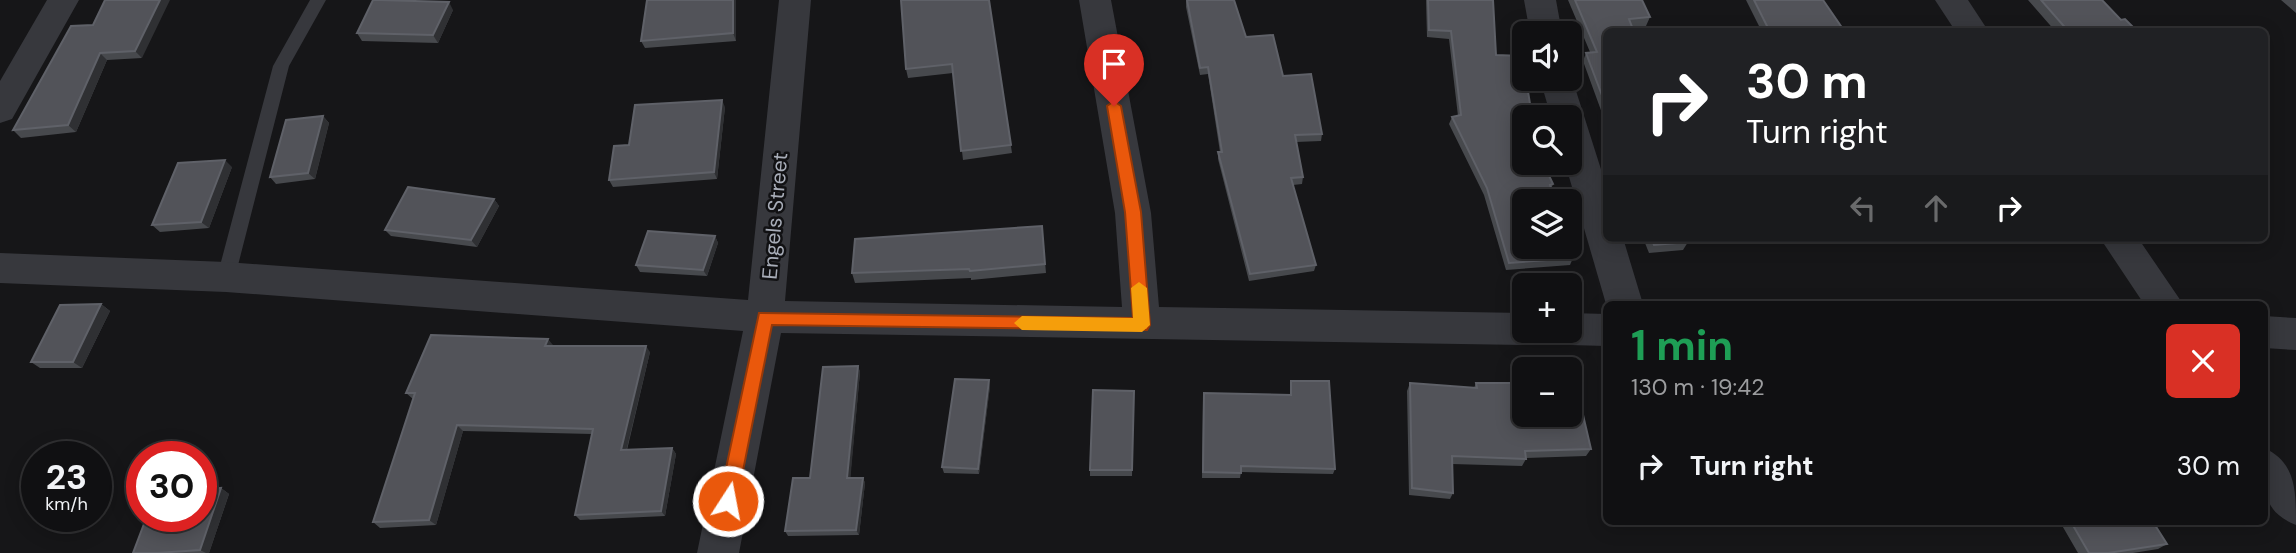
<!DOCTYPE html>
<html lang="en">
<head>
<meta charset="utf-8">
<style>
  :root { --surface:#101012; --page:#19191b; --text:#f1f3f6; --muted:#9c9d9f; --line:#303032 }
  body { margin:0; font-family:"DM Sans",sans-serif; background:var(--page); color:var(--text); height:100vh; display:flex; flex-direction:column; font-size:26px; white-space:nowrap }
  * { box-sizing:border-box; margin:0 }
  p { font-size:23px; color:var(--muted) }
  .icon { flex:none; width:38px; height:38px; fill:none; stroke:currentColor; stroke-width:2; stroke-linecap:round; stroke-linejoin:round }
  .map { position:relative; flex:1; overflow:hidden }
  .sheet { position:absolute; left:1603px; top:301px; width:665px; height:224px; display:flex; flex-direction:column; background:var(--surface); border-radius:10px; box-shadow:0 4px 18px #0003,0 0 0 2px var(--line) }
  .sheet>* { flex:none }
  .banner { position:absolute; left:1603px; top:28px; width:665px; height:214px; border-radius:10px; box-shadow:0 4px 18px #0003,0 0 0 2px var(--line); background:#202124; color:#fff; overflow:hidden }
  .buttons { position:absolute; left:1512px; top:21px; display:grid; gap:14px }
  .buttons a { display:grid; place-items:center; width:70px; height:70px; border-radius:10px; background:var(--surface); box-shadow:0 4px 18px #0003,0 0 0 2px var(--line); font-size:35px }
  .speed { position:absolute; left:21px; top:441px; display:flex; gap:14px; font-size:35px; font-weight:700; text-align:center }
  .speed>* { display:grid; place-content:center; width:91px; height:91px; border-radius:50%; background:var(--surface); box-shadow:0 4px 18px #0003,0 0 0 2px var(--line); line-height:1 }
  .speed small { font-size:18px; font-weight:400 }
  .speed .limit { border:10px solid #d22; background:#fff; color:#111 }
  .pin { position:absolute; display:grid; place-items:center; width:60px; height:60px; color:#fff; margin:-72px -30px; border-radius:50% 50% 50% 0; rotate:-45deg; box-shadow:0 0 7px #0007 }
  .pin .icon { rotate:45deg }
  .me { position:absolute; width:77px; margin:-38px; rotate:11deg; stroke-linejoin:round; filter:drop-shadow(0 0 5px #0008) }
  .turn { display:flex; align-items:center; gap:24px; height:147px; padding:0 28px; font-size:32px }
  .turn .icon { width:91px; height:91px; stroke-width:2.5 }
  .turn b { display:block; font-size:49px; line-height:60px }
  .lanes { display:flex; align-items:center; height:66px; padding:0 28px; background:#0003; justify-content:center; gap:35px; direction:ltr }
  .lanes .off { opacity:.35 }
  .round { display:grid; place-items:center; flex:none; width:74px; height:74px; border-radius:10px; background:var(--page) }
  .headline { display:flex; align-items:center; justify-content:space-between; height:119px; padding:0 28px }
  h1 { font-size:42px; font-weight:700; line-height:52px; color:#1e9e55 }
  ul { padding:0; list-style:none }
  li { display:flex; align-items:center; gap:21px; height:91px; padding:0 28px }
  li div { flex:1 }
  li b { display:block; font-size:26px }
  li em { font-style:normal }
  .map>svg:first-child { display:block }
</style>
</head>
<body>
<div class="map">
<svg width="2296" height="553" viewBox="0 0 2296 553">
  <rect width="100%" height="100%" fill="#161618"/>
  <g fill="none" stroke-linecap="round" stroke-linejoin="round">
    <!-- service -->
    <path fill="#37383d" fill-rule="evenodd" d="M310 0H326L289 66 235 277 232 282H220L217 277 273 66Z"/>
    <!-- minor -->
    <path fill="#37383d" fill-rule="evenodd" d="M47 0H79L12 119 0 123V81Z
      M779 0H811L785 301 1122 307 1115 213 1079 0H1111L1151 213 1159 307 1524 313V331H1542L1537 340 1524 345 781 333 739 553H697L743 331 226 292 0 283V253L226 262 748 300Z
      M1524 0H1556L1562 33H1530Z
      M1935 0H1968L1989 32H1956Z
      M1570 72 1606 185V238H1623L1643 304H1606L1565 163H1570V117H1551L1540 79H1570Z
      M2100 238H2138L2183 304H2144Z
      M1570 313 1606 314V346L1570 345 1557 340 1552 331H1570Z
      M2264 316 2296 318V350L2264 348Z
      M2264 448C2296 462 2296 491 2296 525 2258 510 2264 482 2264 448Z"/>
  </g>
  <!-- wall -->
  <path fill="#47494d" d="M105 0 142 58 107 60 76 132 21 138 13 130 93 25Z
    M647 0H736V41L645 48 641 41Z
    M989 0 1012 153 963 160 953 73 908 78 906 69Z
    M1186 0 1246 37 1283 76 1322 134 1321 141 1296 142 1303 177 1302 184 1293 185 1316 265 1314 271 1249 281 1218 159V152H1220L1208 74 1200 75 1186 7Z
    M1426 0H1493L1496 55 1524 163 1553 184 1551 189 1573 258 1570 265 1506 270 1484 195 1449 124 1452 117 1458 116 1449 39 1427 37Z
    M1568 0H1642L1650 17 1646 26 1606 32V124L1583 61 1586 53 1590 52Z
    M1746 0H1823L1845 32H1762Z
    M2028 0H2102L2121 20 2138 32H2056Z
    M2281 0H2296V13Z
    M453 10 438 43 362 41 357 33Z
    M725 107 717 179 613 187 609 180 629 145Z
    M323 116 329 123 315 179 276 184 270 177Z
    M232 167 209 228 160 232 152 225Z
    M494 199 499 206 477 247 391 236 385 230Z
    M1042 226 1046 273 971 280V278L855 283 852 273Z
    M715 236 718 243 707 276 640 272 636 265Z
    M1643 238H1687L1688 242 1683 250 1649 253Z
    M101 304 110 311 82 368H40L31 362Z
    M548 339 552 346 650 352 627 450 672 448 676 454 665 516 580 520 575 515 592 434 463 431 436 525 380 528 373 522 413 399 406 393Z
    M858 366 860 372 850 478H863L865 483 859 535 788 536 785 531 810 478Z
    M1291 381 1335 469 1333 474 1241 472 1240 478H1202L1203 399 1290 395Z
    M1410 383 1474 388 1476 383 1516 386 1591 449 1586 456 1526 458V459L1522 466 1452 464 1453 493 1450 499 1409 495 1407 391Z
    M990 386 979 474 944 473 942 467Z
    M1134 391 1132 476H1090V470Z
    M221 488 229 494 209 553H133Z
    M2060 522H2153L2167 544 2158 549 2133 553H2078Z"/>
  <!-- shaded-wall -->
  <path fill="#2f3033" d="M160 0H170L142 58 135 51Z
    M733 0H736V41L733 33Z
    M449 2 453 10 438 43 433 35Z
    M100 53 107 60 76 132 68 125Z
    M722 100 725 107 717 179 714 172Z
    M323 116 329 123 315 179 308 173Z
    M225 160 232 167 209 228 201 222Z
    M494 199 499 206 477 247 471 240Z
    M715 236 718 243 707 276 703 270Z
    M101 304 110 311 82 368 73 362Z
    M548 339 553 345 550 352 545 346Z
    M646 346 650 352 625 456 621 450Z
    M858 366 860 372 850 483 847 478Z
    M989 380 990 386 979 474 978 469Z
    M457 425 463 431 436 525 429 520Z
    M672 448 676 454 665 516 661 511Z
    M863 478 865 483 859 535 856 530Z
    M221 488 229 494 209 553H206L200 550Z"/>
  <!-- building -->
  <path fill="#525359" stroke="#5f6168" stroke-width="2" d="M105 0H160L135 51 100 53 68 125 13 130 71 26 93 25Z
    M373 0H380L449 2 433 35 357 33Z
    M647 0H733V33L641 41Z
    M901 0H989L1011 145 961 151 952 64 906 69Z
    M1187 0H1234L1246 37 1273 35 1283 76 1311 74 1322 134 1295 135 1303 177 1291 178 1316 265 1250 274 1218 152H1222L1208 67 1200 68Z
    M1428 0H1493L1496 55 1522 56 1524 70V79H1526L1531 110 1535 117H1524V163H1543L1553 184 1550 185 1555 201H1524V247H1569L1573 258 1509 263 1487 188 1452 117 1461 115 1451 31 1429 30Z
    M1575 0H1642L1650 17 1629 19 1634 32H1606V106L1586 53 1597 52Z
    M1754 0H1823L1845 32H1770Z
    M2041 0H2102L2121 20 2125 19 2138 32H2069Z
    M722 100 714 172 609 180 614 146 629 145 635 105Z
    M323 116 308 173 270 177 286 120Z
    M225 160 201 222 152 225 178 163Z
    M408 187 494 199 471 240 385 230Z
    M1042 226 1045 264 970 271 969 269 852 273 855 239Z
    M648 231 715 236 703 270 636 265Z
    M1651 238H1687L1688 242 1654 245Z
    M101 304 73 362H31L60 305Z
    M431 335 548 339 545 346H646L621 450 672 448 661 511 575 515 593 429 457 425 429 520 373 522 415 393H406Z
    M858 366 847 478H863L856 530 785 531 793 478H810L823 367Z
    M955 379 989 380 978 469 942 467Z
    M1291 381H1329L1335 469 1241 466V473L1203 472 1204 393 1291 395Z
    M1410 383 1477 388 1476 383H1515L1516 386H1524V415H1570V385H1576L1591 449 1525 451 1526 459 1452 456 1453 493 1412 488Z
    M1093 390 1134 391 1132 470H1090Z
    M221 488 200 550 157 553H133L147 516H201V490Z
    M2071 522H2153L2167 544 2108 553H2089Z"/>
  <!-- route -->
  <path fill="#ea580c" stroke="#983908" stroke-width="2" d="M1114 101 1121 106 1141 212 1150 325 1147 330 772 325 737 501 735 507H722L719 501 759 313 1133 318 1125 212 1107 106Z"/>
  <!-- slow -->
  <path fill="#f59e0b" d="M1139 282 1147 288 1150 325 1142 332 1022 330 1014 323 1022 316 1133 318 1131 288Z"/>
  <g text-anchor="middle" stroke-width="5" stroke-linejoin="round" paint-order="stroke">
    <!-- street labels -->
    <g font-size="21" fill="#a8adb8" stroke="#111113">
      <text transform="translate(775 216) rotate(-85)" y="7">Engels Street</text>
    </g>
  </g>
</svg>
<div class="buttons">
<a><svg class="icon" aria-label="sound" viewBox="0 0 24 24"><path d="M4 9h4l5-4v14l-5-4H4zM17 9q2 3 0 6"/></svg></a>
<a><svg class="icon" aria-label="search" viewBox="0 0 24 24"><circle cx="10" cy="10" r="6"/><path d="M15 15l6 6"/></svg></a>
<a><svg class="icon" aria-label="layers" viewBox="0 0 24 24"><path d="M12 4l9 5-9 5-9-5zM3 14l9 5 9-5"/></svg></a>
<a>+</a>
<a>−</a>
</div>
<div class="speed"><div>23<small>km/h</small></div><div class="limit">30</div></div>
<div class="pin" style="left:1114px;top:106px;background:#d93025"><svg class="icon" aria-label="arrive" viewBox="0 0 24 24"><path d="M6 21V4h12l-3 4 3 4H6"/></svg></div>
<svg class="me" style="left:728px;top:501px" viewBox="-20 -20 40 40"><circle r="17" fill="#ea580c" stroke="#fff" stroke-width="3"/><path d="M0-11L8 9 0 5-8 9z" fill="#fff"/></svg>
<div class="banner">
<div class="turn"><svg class="icon" aria-label="right" viewBox="0 0 24 24"><path d="M7 20v-9h11M14 6l5 5-5 5"/></svg><div><b>30 m</b>Turn right</div></div>
<div class="lanes"><svg class="icon off" aria-label="left" viewBox="0 0 24 24"><path d="M17 20v-9H6M10 6l-5 5 5 5"/></svg><svg class="icon off" aria-label="ahead" viewBox="0 0 24 24"><path d="M12 20V5M6 11l6-6 6 6"/></svg><svg class="icon" aria-label="right" viewBox="0 0 24 24"><path d="M7 20v-9h11M14 6l5 5-5 5"/></svg></div>
</div>
<section class="sheet">
<div class="headline"><div><h1>1 min</h1><p>130 m · 19:42</p></div><a class="round" style="background:#d93025;color:#fff"><svg class="icon" aria-label="close" viewBox="0 0 24 24"><path d="M6 6l12 12M18 6L6 18"/></svg></a></div>
<ul>
<li><svg class="icon" aria-label="right" viewBox="0 0 24 24"><path d="M7 20v-9h11M14 6l5 5-5 5"/></svg><div><b>Turn right</b></div><em>30 m</em></li>
</ul>
</section>
</div>
</body>
</html>
